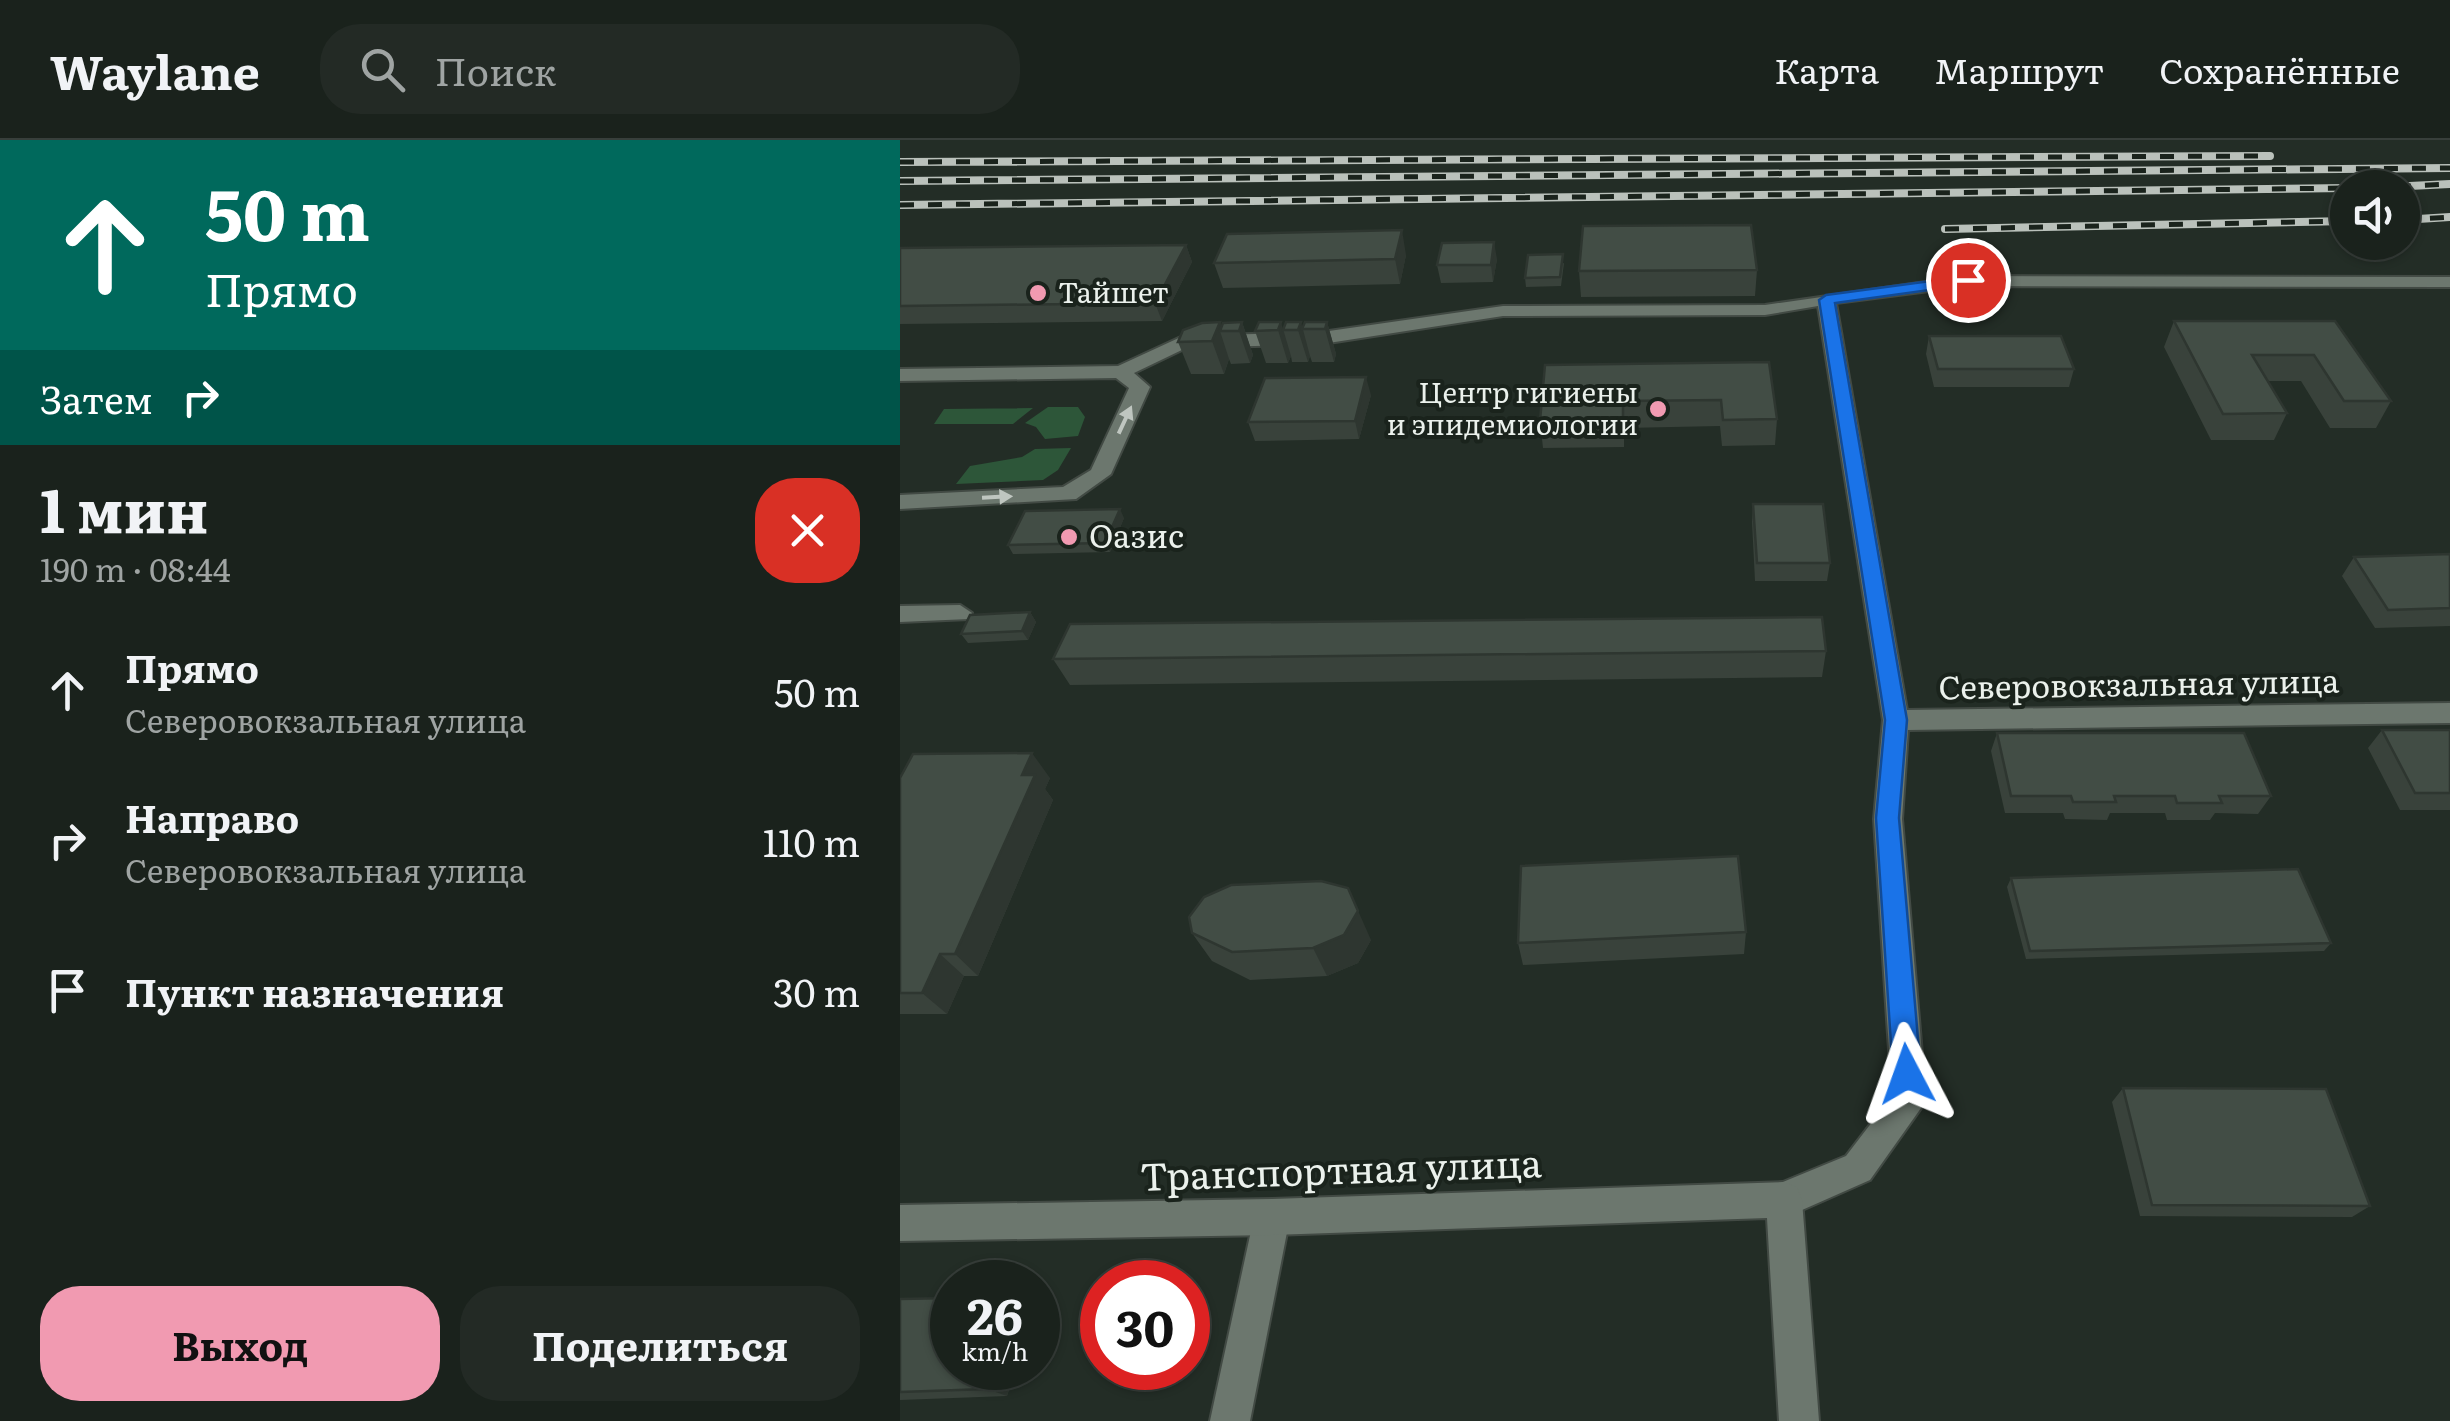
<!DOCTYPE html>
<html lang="ru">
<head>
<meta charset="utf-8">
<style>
  :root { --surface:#1a221c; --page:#232a25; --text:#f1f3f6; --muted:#9fa4a3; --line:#383f3b; --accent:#f19ab1 }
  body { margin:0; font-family:Literata,serif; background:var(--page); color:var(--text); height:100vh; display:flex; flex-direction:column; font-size:38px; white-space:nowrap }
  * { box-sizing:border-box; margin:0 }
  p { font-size:32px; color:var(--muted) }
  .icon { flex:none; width:55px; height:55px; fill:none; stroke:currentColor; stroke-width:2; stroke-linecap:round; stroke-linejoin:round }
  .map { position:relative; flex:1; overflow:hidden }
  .panel { display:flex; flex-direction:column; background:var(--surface); width:900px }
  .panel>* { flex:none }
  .banner { background:#00695c; color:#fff; overflow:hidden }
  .fabs { position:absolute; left:1430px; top:30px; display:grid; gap:20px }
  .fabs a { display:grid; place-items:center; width:90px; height:90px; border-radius:50%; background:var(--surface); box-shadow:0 2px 8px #0004,0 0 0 2px var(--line); font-size:50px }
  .speed { position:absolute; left:30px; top:1120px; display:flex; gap:20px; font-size:50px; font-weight:700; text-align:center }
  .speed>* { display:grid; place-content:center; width:130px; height:130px; border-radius:50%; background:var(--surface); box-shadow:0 2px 8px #0004,0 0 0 2px var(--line); line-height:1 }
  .speed small { font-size:25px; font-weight:400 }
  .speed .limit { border:15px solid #d22; background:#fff; color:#111 }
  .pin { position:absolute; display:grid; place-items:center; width:85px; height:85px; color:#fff; margin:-42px; border:5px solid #fff; border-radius:50%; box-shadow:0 2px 10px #0007 }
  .me { position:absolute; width:110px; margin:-55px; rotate:356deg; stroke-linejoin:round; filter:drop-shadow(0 0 8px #0008) }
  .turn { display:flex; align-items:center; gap:35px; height:210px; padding:0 40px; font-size:45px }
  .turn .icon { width:130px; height:130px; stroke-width:2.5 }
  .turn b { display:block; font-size:70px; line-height:85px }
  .then { display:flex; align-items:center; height:95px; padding:0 40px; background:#0003; gap:20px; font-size:38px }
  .round { display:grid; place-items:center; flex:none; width:105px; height:105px; border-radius:40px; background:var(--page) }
  .overview { display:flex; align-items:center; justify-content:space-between; height:170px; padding:0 40px }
  h1 { font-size:60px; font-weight:700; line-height:75px }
  .cta { display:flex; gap:20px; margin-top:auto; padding:20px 40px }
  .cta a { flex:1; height:115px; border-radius:40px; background:var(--accent); color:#111; font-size:40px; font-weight:700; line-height:115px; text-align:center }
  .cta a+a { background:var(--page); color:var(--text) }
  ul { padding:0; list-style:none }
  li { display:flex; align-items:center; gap:30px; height:150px; padding:0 40px }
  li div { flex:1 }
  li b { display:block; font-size:38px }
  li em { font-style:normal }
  header { display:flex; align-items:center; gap:60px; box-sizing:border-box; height:140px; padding:0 50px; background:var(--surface); border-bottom:2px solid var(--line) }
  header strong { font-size:48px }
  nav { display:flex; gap:55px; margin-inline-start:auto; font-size:35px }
  .search { width:700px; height:90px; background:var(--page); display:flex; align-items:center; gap:25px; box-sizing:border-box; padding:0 35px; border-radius:40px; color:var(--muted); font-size:38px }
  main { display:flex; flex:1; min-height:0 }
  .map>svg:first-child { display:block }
</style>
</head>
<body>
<header>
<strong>Waylane</strong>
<div class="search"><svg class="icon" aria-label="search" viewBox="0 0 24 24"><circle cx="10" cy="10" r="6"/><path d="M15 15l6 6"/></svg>Поиск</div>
<nav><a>Карта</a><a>Маршрут</a><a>Сохранённые</a></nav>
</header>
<main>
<section class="panel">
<div class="banner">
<div class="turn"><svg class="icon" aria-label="ahead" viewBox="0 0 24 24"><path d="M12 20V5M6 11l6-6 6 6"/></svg><div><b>50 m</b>Прямо</div></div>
<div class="then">Затем<svg class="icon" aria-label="right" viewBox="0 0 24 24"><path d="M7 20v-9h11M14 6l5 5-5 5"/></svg></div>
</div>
<div class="overview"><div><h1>1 мин</h1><p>190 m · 08:44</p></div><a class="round" style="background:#d93025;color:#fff"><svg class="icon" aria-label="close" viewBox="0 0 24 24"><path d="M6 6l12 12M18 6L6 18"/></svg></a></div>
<ul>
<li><svg class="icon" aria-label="ahead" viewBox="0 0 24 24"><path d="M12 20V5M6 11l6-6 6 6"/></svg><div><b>Прямо</b><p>Северовокзальная улица</p></div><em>50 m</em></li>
<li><svg class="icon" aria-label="right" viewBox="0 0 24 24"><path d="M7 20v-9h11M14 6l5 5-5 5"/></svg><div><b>Направо</b><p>Северовокзальная улица</p></div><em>110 m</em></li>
<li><svg class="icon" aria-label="arrive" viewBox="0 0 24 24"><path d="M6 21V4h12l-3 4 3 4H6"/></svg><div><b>Пункт назначения</b></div><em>30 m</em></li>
</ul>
<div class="cta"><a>Выход</a><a>Поделиться</a></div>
</section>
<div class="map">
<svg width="1550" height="1281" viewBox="0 0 1550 1281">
  <rect width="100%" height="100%" fill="#232d26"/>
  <!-- green -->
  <path fill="#2d5639" d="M148 267H178L185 277 178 296 145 299 136 287 125 283Z
    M133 268 113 284H34L44 269Z
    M171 308 158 330 143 340 56 344 70 326 122 317 135 309Z"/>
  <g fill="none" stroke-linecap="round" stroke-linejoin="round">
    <defs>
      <path id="service" d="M60 465 72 473 69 479 0 482V466Z
        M372 1059 385 1064 390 1077 350 1281H310L354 1077 359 1064Z"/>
      <path id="minor" d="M1068 136 1550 137V147L1068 146 936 163 1007 570 1550 563V583L1008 590 1002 679 1026 961 970 1040 884 1078 871 1073 866 1060 871 1047 946 1016 992 956 974 679 983 580 918 166 865 175 603 176 422 204 286 208 234 233 250 247 211 334 176 359 0 369V355L163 347 191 330 229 248 216 238 0 241V229L218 226 283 196 422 192 603 166 865 165Z"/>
      <path id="tertiary" d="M884 1042 897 1047 902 1060 919 1281H879L867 1078 372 1095 0 1101V1065L372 1059Z"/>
    </defs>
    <!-- service casing -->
    <use href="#service" stroke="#424a44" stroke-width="4"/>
    <!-- minor casing -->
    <use href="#minor" stroke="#424a44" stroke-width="4"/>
    <!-- tertiary casing -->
    <use href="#tertiary" stroke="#424a44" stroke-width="4"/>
    <!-- service -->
    <use href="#service" fill="#6c776e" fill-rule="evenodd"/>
    <!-- minor -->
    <use href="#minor" fill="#6c776e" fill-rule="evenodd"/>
    <!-- tertiary -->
    <use href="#tertiary" fill="#6c776e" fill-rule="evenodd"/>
    <defs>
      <path id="rail" d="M0 22 1370 16
        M0 41 1550 28
        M1469 48 1550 44
        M0 65 1448 48
        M1502 80 1550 77
        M1045 89 1448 81"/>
    </defs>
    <!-- rail casing -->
    <use href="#rail" stroke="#bac1bb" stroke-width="8"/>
    <!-- rail -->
    <use href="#rail" stroke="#1a231c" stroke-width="5" stroke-dasharray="14" stroke-linecap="butt"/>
  </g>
  <!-- wall -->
  <path fill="#39423b" d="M286 105 292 122 262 181 0 184V108Z
    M506 115 500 144 323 148 314 123Z
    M597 119 593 142 541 143 537 125Z
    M664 123 661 146 626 147 625 138Z
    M857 130 855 156 681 157 679 131Z
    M1274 181H1435L1491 261 1476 288H1430L1401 241H1368L1387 273 1374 300H1311L1264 207Z
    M320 182 321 187 342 182 353 215 350 223 331 224 329 219 324 234H291L278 202Z
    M427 182 436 214 434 222H412L410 216 408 222H392L391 216 388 223H366L355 191 403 188Z
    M1029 196 1174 229 1169 247H1034L1026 214Z
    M869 222 877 279 875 305 822 306 820 286 724 288V307L643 308 640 281Z
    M471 255 459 299 355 301 348 282Z
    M853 364 930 423 927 441H855L852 382Z
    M224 378 210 412 113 414 108 405Z
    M1550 414V486L1475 488 1442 436 1454 417Z
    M130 472 136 482 128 500 68 503 61 494Z
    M926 511 922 537 170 545 153 519Z
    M1482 590H1550V670H1500L1468 608Z
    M1097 593 1371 656 1358 674 1315 673 1310 680H1267L1265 673H1210L1207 680 1165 679 1163 673H1105L1091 611Z
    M0 638H150L145 649 153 660 78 836H64L47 874H0Z
    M1111 738 1431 803 1424 811 1126 819 1107 747Z
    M846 792 844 814 623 825 618 803Z
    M292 793 471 800 458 823 427 836 350 840 312 821Z
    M1223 948 1470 1066 1452 1077 1240 1076 1212 962Z
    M0 1159 52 1228H116L107 1256 0 1260Z"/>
  <!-- shaded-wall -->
  <path fill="#2e3630" d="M502 90 506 115 500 144 495 119Z
    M594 102 597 119 593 142 591 125Z
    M286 105 292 122 262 181 255 163Z
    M320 182 323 191H320L329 219 324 234 312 201Z
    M342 182 353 215 350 223 339 191Z
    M381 182 391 216 388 223 378 190Z
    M401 182 410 216 408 222 398 190Z
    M427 182 436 214 434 222 425 189Z
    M466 237 471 255 459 299 455 281Z
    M220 369 224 378 210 412 205 403Z
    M130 472 136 482 128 500 122 491Z
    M132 613 150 638 145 649 153 660 78 836 55 814 122 635Z
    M448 748 471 800 458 823 427 836 413 808Z
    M40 814 64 836 47 874 22 853Z
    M94 1228H116L107 1256 87 1249Z"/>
  <!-- building -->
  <path fill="#424d45" stroke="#2e3630" stroke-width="2.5" d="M851 85 857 130 679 131 683 86Z
    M502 90 495 119 314 123 327 94Z
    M594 102 591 125H537L542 103Z
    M286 105 255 163 0 166V108Z
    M663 114 660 137 625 138 628 115Z
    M1274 181H1435L1491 261H1444L1414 215H1352L1387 273 1323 274Z
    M320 182 312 201 278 202 283 190 302 183Z
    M342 182 339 191H320L323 183Z
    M359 182H381L378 190 355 191Z
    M386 182H401L398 190H383Z
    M405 182H427L425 189H402Z
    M1029 196H1161L1174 229H1038Z
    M869 222 877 279 823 280 821 260 723 261V280L640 281 645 225Z
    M466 237 455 281 348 282 365 238Z
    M853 364H923L930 423H857Z
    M220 369 205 403 108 405 125 371Z
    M1550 414V468L1488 470 1454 417Z
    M130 472 122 491 61 494 70 475Z
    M922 477 926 511 153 519 170 484Z
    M1482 590H1550V653H1515Z
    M1097 593H1344L1371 656H1319L1322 663H1277L1275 656H1214L1216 662H1173L1171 656H1111Z
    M132 613 122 635H135L55 814H40L22 853H0V638L13 614Z
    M838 716 846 792 618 803 621 726Z
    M1398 729 1431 803 1130 811 1111 738Z
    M421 741 448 748 458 771 444 795 413 808 332 812 292 793 289 777 304 757 331 745Z
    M1223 948 1426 949 1470 1066 1252 1065Z
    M52 1158V1228H94L87 1249 0 1252V1159Z"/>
  <!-- one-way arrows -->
  <defs><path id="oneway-solid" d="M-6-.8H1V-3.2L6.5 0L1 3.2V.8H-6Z" transform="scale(2.5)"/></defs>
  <g fill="#bfc6c0">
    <use href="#oneway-solid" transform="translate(225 280) rotate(-65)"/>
    <use href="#oneway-solid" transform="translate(97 357) rotate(-3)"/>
  </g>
  <!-- route -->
  <path fill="#1a73e8" stroke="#114b97" stroke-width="2.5" d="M1068 136 1073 137V144L935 163 1007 580 999 678 1021 934 1017 944 1007 948 997 944 993 934 976 678 985 580 919 160 926 155Z"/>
  <!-- markers -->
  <g fill="#f19ab1" stroke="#1a231c" stroke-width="4">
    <circle cx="138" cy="153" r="10"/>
    <circle cx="758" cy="269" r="10"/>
    <circle cx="169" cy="397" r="10"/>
  </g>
  <g text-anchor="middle" stroke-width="8" stroke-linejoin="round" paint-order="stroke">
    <!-- far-poi labels -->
    <g font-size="28" fill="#ebf1ec" stroke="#1a231c" text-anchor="start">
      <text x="158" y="163">Тайшет</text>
      <text x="738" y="263" text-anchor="end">Центр гигиены<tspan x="738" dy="32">и эпидемиологии</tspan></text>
    </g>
    <!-- poi labels -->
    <g font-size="32" fill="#ebf1ec" stroke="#1a231c" text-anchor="start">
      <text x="189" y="408">Оазис</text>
    </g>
    <!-- street labels -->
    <g font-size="32" fill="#ebf1ec" stroke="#1a231c">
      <text transform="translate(1239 545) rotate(-1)" y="11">Северовокзальная улица</text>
    </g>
    <!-- near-street labels -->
    <g font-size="38" fill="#ebf1ec" stroke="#1a231c">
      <text transform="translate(441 1031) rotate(-2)" y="13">Транспортная улица</text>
    </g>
  </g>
</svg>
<div class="fabs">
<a><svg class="icon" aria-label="sound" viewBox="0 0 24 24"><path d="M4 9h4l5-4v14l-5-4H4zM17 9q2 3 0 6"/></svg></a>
</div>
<div class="speed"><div>26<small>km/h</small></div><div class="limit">30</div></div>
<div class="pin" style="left:1068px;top:140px;background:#d93025"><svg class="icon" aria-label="arrive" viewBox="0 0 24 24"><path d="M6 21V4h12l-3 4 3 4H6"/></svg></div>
<svg class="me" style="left:1007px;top:934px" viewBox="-20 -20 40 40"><path d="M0-17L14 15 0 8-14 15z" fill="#1a73e8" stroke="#fff" stroke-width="4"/></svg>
</div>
</main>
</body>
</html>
